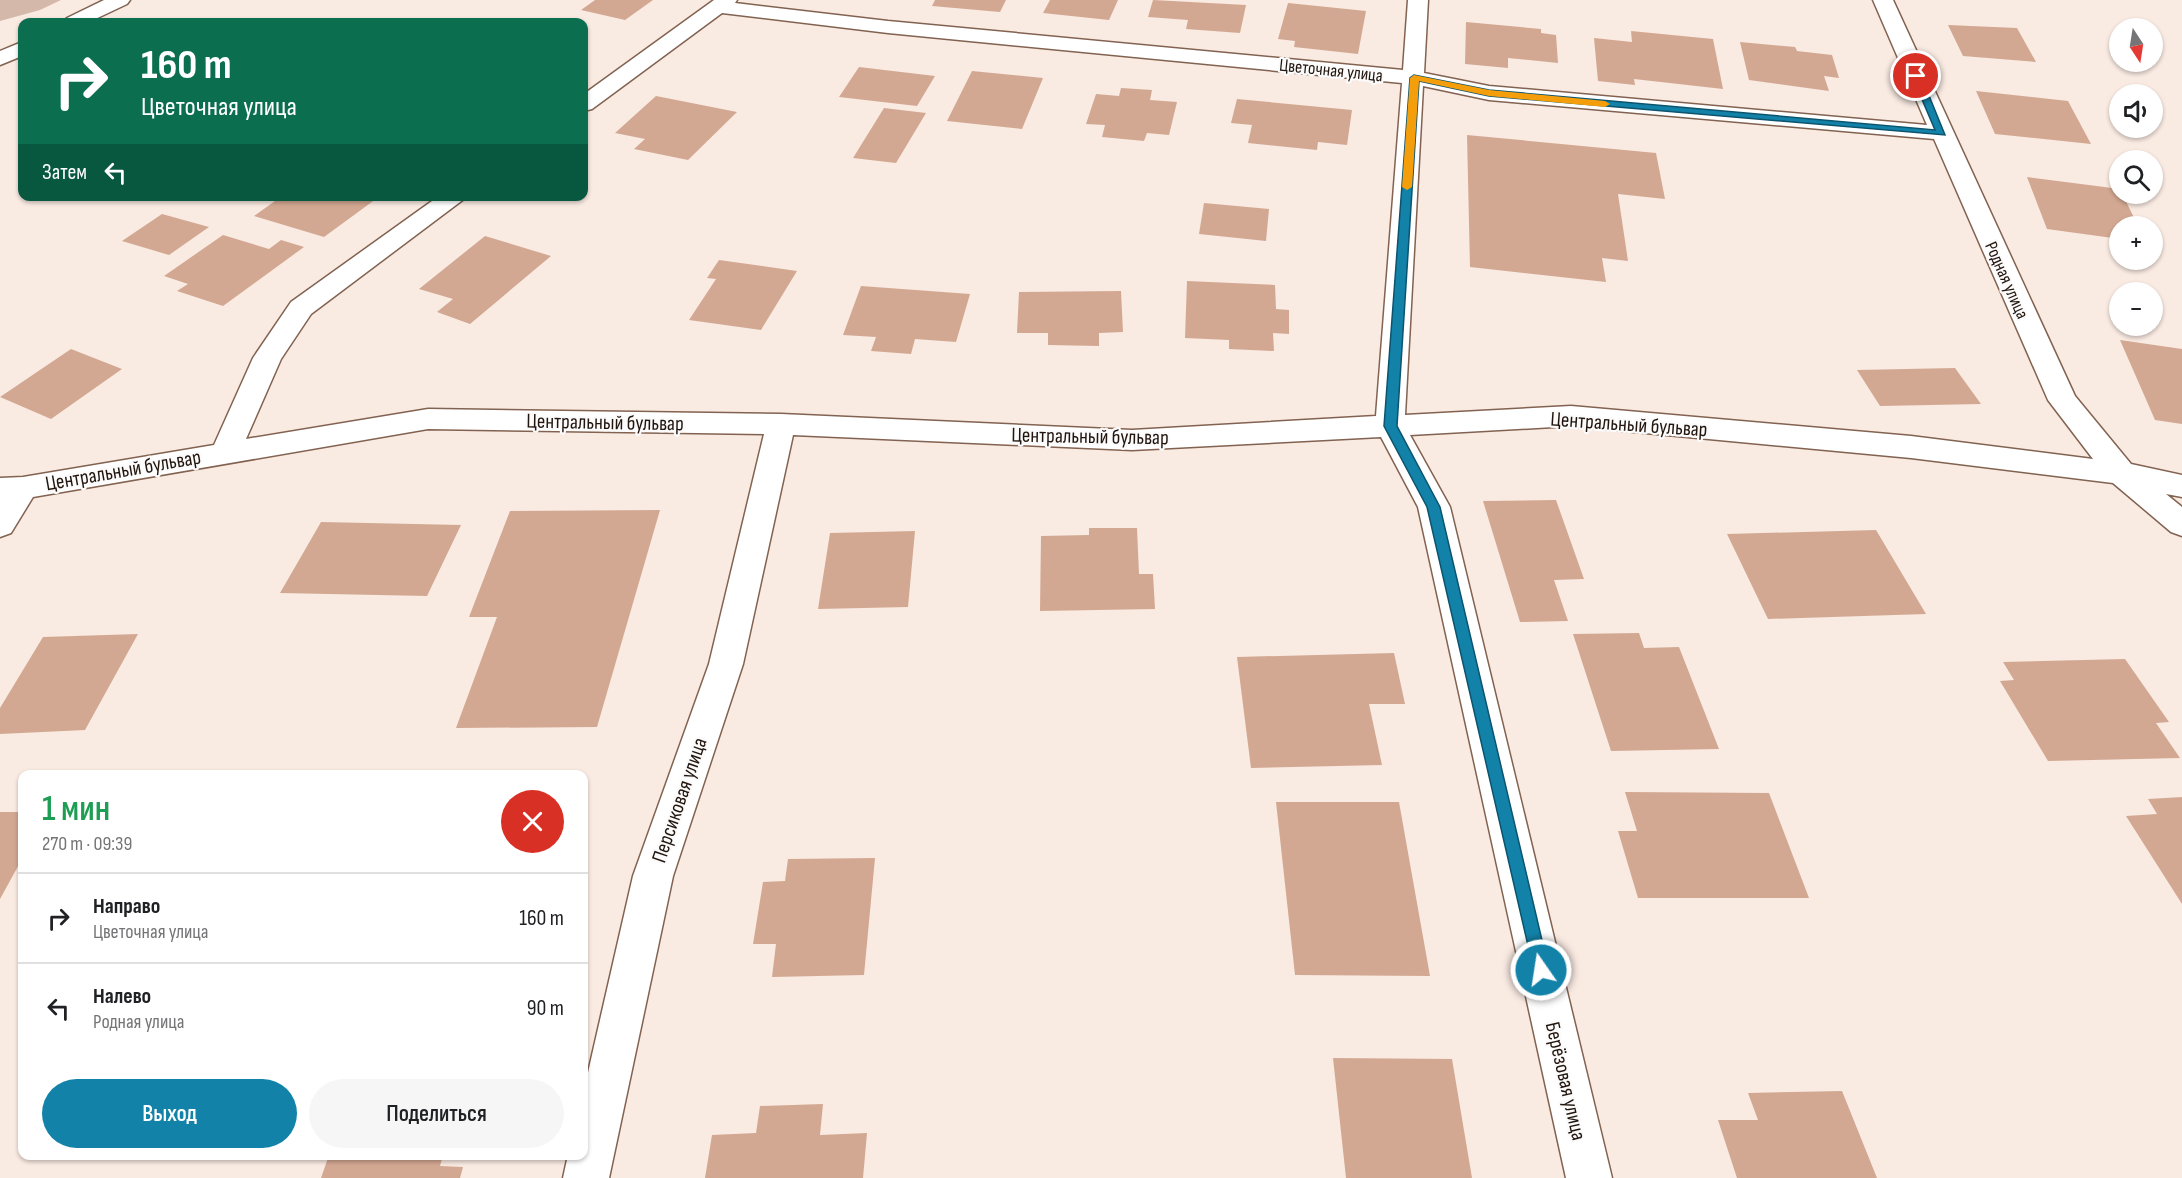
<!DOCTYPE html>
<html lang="ru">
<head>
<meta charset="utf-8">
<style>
  :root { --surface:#fff; --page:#f6f6f6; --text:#202124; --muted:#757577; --line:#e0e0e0; --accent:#1282a9 }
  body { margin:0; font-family:"Sofia Sans Condensed",sans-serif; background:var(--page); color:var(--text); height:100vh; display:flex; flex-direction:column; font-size:22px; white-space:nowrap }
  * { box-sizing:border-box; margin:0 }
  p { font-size:20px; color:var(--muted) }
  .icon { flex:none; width:33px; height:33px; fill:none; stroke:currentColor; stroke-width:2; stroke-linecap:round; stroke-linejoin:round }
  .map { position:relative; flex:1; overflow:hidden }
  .drawer { position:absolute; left:18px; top:770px; width:570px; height:390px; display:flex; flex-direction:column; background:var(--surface); border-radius:12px; box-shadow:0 2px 4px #0004 }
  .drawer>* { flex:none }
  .top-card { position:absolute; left:18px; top:18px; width:570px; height:183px; border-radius:12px; box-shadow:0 2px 4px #0004; background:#0b6e4f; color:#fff; overflow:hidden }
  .needle { width:39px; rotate:168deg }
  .controls { position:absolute; left:2109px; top:18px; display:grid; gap:12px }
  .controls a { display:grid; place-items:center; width:54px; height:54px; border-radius:50%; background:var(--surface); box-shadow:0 2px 4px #0004; font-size:30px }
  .pin { position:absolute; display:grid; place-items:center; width:51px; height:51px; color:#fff; margin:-26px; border:3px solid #fff; border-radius:50%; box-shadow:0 2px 6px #0007 }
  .me { position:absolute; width:66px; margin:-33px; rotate:347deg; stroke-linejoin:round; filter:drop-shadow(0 0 4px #0008) }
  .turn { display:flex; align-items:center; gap:21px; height:126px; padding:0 24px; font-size:27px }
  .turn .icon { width:78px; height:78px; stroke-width:2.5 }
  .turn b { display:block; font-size:42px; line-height:51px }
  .then { display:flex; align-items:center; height:57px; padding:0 24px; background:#0003; gap:12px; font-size:22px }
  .round { display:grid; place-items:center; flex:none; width:63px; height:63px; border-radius:32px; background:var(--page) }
  .overview { display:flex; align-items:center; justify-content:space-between; height:102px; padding:0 24px }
  h1 { font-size:36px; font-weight:600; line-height:45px; color:#1e9e55 }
  .action { display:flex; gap:12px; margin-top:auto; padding:12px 24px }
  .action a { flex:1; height:69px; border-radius:36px; background:var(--accent); color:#fff; font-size:24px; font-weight:600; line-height:69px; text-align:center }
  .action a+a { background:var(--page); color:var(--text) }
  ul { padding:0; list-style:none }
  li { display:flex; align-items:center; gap:18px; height:90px; padding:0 24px; border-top:2px solid var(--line) }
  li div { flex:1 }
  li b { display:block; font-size:22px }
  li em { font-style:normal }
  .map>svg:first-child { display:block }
</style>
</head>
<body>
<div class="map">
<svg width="2182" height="1178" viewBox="0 0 2182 1178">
  <rect width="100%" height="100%" fill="#f9eae2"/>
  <!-- green -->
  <path fill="#d4b9aa" d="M0 0H61L40 10 0 21Z"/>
  <!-- building -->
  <path fill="#d3a892" d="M595 0H653L625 20 581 10Z
    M935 0H1006L1000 12 932 6Z
    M1050 0H1118L1109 20 1043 13Z
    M1153 0 1246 5 1240 33 1186 29 1188 20 1148 17Z
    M1288 3 1366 11 1358 54 1294 47 1295 41 1278 39Z
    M1466 22 1541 29V33L1556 35 1558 63 1508 58V68L1465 64Z
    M1948 25 2017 28 2036 62 1963 56Z
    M1631 31 1713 39 1723 89 1634 79 1635 85 1598 81 1594 38 1632 42Z
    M1740 42 1795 47 1797 51 1832 55 1839 78 1824 76 1829 91 1749 80Z
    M859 67 935 76 917 106 839 97Z
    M972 71 1043 78 1022 129 947 121Z
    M1121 88 1152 90 1150 100 1177 102 1169 135 1147 133 1144 141 1102 137 1105 125 1086 124 1096 94 1119 96Z
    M1976 91 2068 101 2091 144 1995 134Z
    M656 96 737 112 688 160 634 149 645 139 615 133Z
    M1237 99 1352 110 1347 145 1318 142 1317 150 1248 143 1252 125 1231 123Z
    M884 108 926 113 896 163 853 158Z
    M1467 135 1656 153 1665 199 1618 194 1628 261 1602 258 1606 282 1470 267Z
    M2027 177 2120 189 2138 226H2120V239L2047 229Z
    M282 196H380L324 237 254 216Z
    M1204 203 1269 209 1266 241 1199 234Z
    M162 214 209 227 169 255 122 241Z
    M223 235 269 249 281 240 304 247 223 306 177 291 188 284 164 276Z
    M485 236 551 256 470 324 437 312 453 299 419 289Z
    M719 260 797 271 761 330 689 320 716 279 707 278Z
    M1187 281 1275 285 1276 309 1289 310V334L1273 333 1274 351 1229 349V340L1185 338Z
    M861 286 970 294 956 342 915 339 911 354 871 351 876 337 843 335Z
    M1121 291 1123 332 1099 333V346L1048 345V333H1017L1019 292Z
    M2120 340 2182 349V424L2155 420Z
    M71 349 122 369 51 419 0 397Z
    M1955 368 1981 404 1880 406 1857 370Z
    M1556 500 1584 579 1554 580 1568 621 1520 622 1483 501Z
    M660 510 597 727 456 728 497 617H469L510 511Z
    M321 522 461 525 427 596 280 593Z
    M1089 528H1137L1139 574H1153L1155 609 1040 611 1041 536 1089 535Z
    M1876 530 1926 614 1768 619 1727 534Z
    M915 531 908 607 818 609 830 533Z
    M1639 633 1644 648 1679 647 1719 749 1611 751 1573 634Z
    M138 634 85 730 0 734V708L43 637Z
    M1394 653 1405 704H1369L1382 765 1251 768 1237 657Z
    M2125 659 2169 722 2156 723 2180 758 2048 761 2000 681 2014 680 2003 662Z
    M1625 792 1769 793 1809 898H1638L1618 831H1637Z
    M2182 797V904L2126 816 2157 814 2148 799Z
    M1276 802H1399L1430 976 1295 975Z
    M0 812H22V859L0 899Z
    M875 858 864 975 772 977 776 944H753L763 882 785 881 788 859Z
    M1333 1058 1452 1059 1472 1178H1346Z
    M1842 1091 1877 1178H1737L1718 1120H1758L1748 1093Z
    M823 1104 820 1135 867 1133 863 1178H705L712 1135 756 1133 760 1106Z
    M329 1155H443L440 1166 463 1167 460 1178H321Z"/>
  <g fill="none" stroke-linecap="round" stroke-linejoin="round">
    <defs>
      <path id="minor" d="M104 0H130L127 4 89 22H64L67 18Z
        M714 0H737L735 3 888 21 1403 70 1408 0H1428L1424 73 1489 86 1927 125 1873 0H1893L2075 396 2131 464 2182 475V497L2166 494 2182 507V536L2171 532 2113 483 1911 458 1571 426 1410 435 1450 507 1612 1178H1566L1418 507 1381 437 1132 450 793 435 743 664 673 876 609 1178H563L568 1155H584V1090L633 876 709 664 764 434 428 429 33 497 11 533 0 537V478L23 477 214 445 253 358 291 302 439 196H468L311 314 281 359 246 439 428 409 781 414 1132 430 1376 416 1402 83 888 33 722 13 592 109 584 111V94ZM1423 86 1489 100 1934 139 2048 400 2093 459 1911 436 1571 406 1405 415Z
        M22 42V56L0 65V51Z"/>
    </defs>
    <!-- minor casing -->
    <use href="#minor" stroke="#826250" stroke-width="3"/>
    <!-- minor -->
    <use href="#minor" fill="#fff" fill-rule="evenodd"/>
  </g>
  <!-- route -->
  <path fill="#1282a9" stroke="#0c546e" stroke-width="1.5" d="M1916 73 1921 76 1945 135 1489 96 1419 81 1397 426 1440 507 1549 970 1547 976 1541 978 1535 976 1427 507 1384 426 1410 78 1414 75 1489 90 1935 130 1912 76Z"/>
  <!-- slow -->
  <path fill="#f59e0b" d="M1414 75 1489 90 1605 101 1610 104 1605 107 1489 96 1419 81 1412 187 1407 190 1402 187 1410 78Z"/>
  <g text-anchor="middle" stroke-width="4.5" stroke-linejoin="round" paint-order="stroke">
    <!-- far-street labels -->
    <g font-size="18" fill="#22150e" stroke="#fbfbfb">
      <text transform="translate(1331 70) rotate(6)" y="6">Цветочная улица</text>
      <text transform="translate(2007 280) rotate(66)" y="6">Родная улица</text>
    </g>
    <!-- street labels -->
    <g font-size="21" fill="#22150e" stroke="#fbfbfb">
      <text transform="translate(605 422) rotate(1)" y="7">Центральный бульвар</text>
      <text transform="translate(1629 424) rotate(4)" y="7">Центральный бульвар</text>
      <text transform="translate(1090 436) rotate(1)" y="7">Центральный бульвар</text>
      <text transform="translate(123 470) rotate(-10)" y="7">Центральный бульвар</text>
      <text transform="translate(679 800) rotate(-71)" y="7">Персиковая улица</text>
      <text transform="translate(1566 1081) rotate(77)" y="7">Берёзовая улица</text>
    </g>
  </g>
</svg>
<div class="controls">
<a><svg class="needle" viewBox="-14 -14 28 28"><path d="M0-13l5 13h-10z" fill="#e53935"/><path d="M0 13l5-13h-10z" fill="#757577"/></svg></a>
<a><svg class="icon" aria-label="sound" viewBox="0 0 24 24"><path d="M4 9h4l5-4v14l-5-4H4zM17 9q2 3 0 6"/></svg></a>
<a><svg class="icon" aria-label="search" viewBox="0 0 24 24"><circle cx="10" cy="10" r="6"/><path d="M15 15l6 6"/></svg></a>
<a>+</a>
<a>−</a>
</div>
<div class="pin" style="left:1916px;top:76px;background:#d93025"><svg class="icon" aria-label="arrive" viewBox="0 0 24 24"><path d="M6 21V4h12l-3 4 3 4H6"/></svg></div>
<svg class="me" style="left:1541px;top:970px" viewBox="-20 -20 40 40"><circle r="17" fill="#1282a9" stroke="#fff" stroke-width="3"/><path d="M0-11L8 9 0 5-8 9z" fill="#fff"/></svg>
<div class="top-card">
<div class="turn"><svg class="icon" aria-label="right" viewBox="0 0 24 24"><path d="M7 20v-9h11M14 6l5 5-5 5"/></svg><div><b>160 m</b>Цветочная улица</div></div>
<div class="then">Затем<svg class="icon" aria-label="left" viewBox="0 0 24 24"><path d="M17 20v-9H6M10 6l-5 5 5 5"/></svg></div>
</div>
<section class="drawer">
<div class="overview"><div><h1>1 мин</h1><p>270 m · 09:39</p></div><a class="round" style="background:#d93025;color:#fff"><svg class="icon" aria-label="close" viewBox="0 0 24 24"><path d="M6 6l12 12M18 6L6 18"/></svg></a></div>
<ul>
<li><svg class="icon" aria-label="right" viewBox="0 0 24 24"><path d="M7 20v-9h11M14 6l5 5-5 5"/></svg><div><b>Направо</b><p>Цветочная улица</p></div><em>160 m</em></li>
<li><svg class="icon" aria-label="left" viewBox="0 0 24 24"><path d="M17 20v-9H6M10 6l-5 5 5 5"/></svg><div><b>Налево</b><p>Родная улица</p></div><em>90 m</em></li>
</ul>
<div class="action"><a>Выход</a><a>Поделиться</a></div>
</section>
</div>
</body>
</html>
